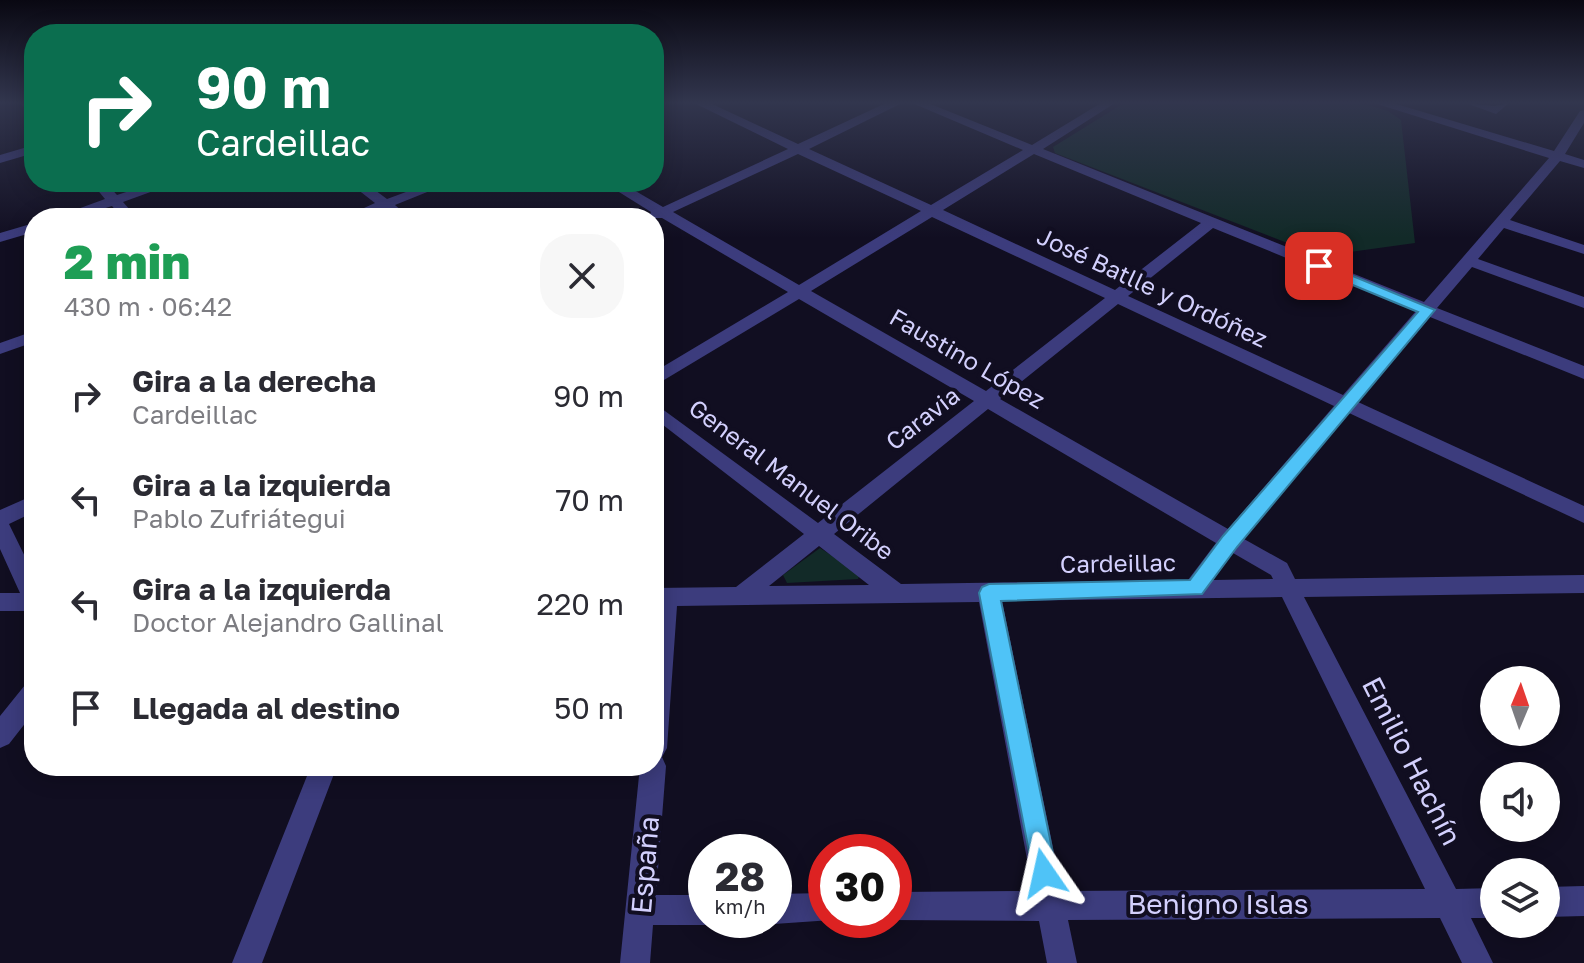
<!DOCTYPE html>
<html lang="es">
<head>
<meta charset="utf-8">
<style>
  :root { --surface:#fff; --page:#f7f7f7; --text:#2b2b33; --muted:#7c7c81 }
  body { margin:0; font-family:"Golos Text",sans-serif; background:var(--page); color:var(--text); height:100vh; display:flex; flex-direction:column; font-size:30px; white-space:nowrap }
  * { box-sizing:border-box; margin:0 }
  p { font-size:26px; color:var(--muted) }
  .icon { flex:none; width:44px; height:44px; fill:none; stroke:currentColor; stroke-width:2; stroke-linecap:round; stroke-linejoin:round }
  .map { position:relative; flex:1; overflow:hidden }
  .drawer { position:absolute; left:24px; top:208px; width:640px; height:568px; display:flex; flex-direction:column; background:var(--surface); border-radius:32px; box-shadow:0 4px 20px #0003 }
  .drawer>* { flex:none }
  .banner { position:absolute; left:24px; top:24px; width:640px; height:168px; border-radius:32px; box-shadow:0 4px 20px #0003; background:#0b6e4f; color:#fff; overflow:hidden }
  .needle { width:52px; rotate:2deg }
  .fabs { position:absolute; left:1480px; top:666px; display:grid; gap:16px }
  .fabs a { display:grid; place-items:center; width:80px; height:80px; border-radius:50%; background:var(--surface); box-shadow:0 4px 20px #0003; font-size:40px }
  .speed { position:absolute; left:688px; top:834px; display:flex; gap:16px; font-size:40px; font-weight:700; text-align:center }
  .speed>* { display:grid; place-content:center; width:104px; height:104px; border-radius:50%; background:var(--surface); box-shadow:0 4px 20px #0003; line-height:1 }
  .speed small { font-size:20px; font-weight:400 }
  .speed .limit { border:12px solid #d22; background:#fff; color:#111 }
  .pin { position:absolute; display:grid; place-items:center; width:68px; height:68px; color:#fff; margin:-34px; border-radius:16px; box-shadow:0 4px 12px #0006 }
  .me { position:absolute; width:88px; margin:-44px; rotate:349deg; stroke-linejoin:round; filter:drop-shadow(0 0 6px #0008) }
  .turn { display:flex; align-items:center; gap:28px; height:168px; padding:0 40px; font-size:36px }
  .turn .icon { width:104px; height:104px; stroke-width:2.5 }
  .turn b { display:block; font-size:56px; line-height:68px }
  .round { display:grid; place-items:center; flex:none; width:84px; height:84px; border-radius:32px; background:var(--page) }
  .overview { display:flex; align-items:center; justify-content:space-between; height:136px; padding:0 40px }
  h1 { font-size:48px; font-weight:800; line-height:60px; color:#1e9e55 }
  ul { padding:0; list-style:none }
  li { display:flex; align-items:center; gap:24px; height:104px; padding:0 40px }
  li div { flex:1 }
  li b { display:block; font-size:30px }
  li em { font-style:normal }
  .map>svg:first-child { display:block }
</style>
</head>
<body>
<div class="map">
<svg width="1584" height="963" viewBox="0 0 1584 963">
  <rect width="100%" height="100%" fill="#110e21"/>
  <!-- green -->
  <path fill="#122a28" d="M1124 103H1360L1388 111 1401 120 1415 243 1321 256 1055 153 1053 147Z
    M820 548 860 574 858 579 787 583 783 575Z"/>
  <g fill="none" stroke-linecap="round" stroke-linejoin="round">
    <!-- minor -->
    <path fill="#3c3c7d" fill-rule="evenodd" d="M19 103H32L34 116Z
      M694 103H710L798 144 886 103H902L809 149 931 205 1023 150 912 103H928L1032 145 1101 103H1115L1043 149 1424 302 1549 158 1374 103H1393L1554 151 1580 111 1584 110V123L1565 154 1584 160V168L1560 161 1510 220 1584 245V254L1504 228 1478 259 1584 297V308L1472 267 1437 308 1584 366V379L1430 317 1358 402 1584 506V523L1349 413 1244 539 1287 563 1295 579 1584 575V593L1304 597 1456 889 1494 888V918H1471L1493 963H1462L1440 918 1068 920 1077 963H1047L1039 921 890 920H894V892L1033 891 979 602 677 606 667 748 662 757 666 766 656 895H706V920H717L706 925H653L650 963H620L640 766H654V588L736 587 804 534 654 418V403L818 523 974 401 799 299 654 386V372L788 292 662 218H648L651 212 603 182H620L663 207 788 149ZM798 154 921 211 799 285 673 212ZM1034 154 1201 223 1115 290 943 210ZM932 217 1105 298 986 391 811 291ZM1213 228 1416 311 1343 395 1128 296ZM1118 304 1334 406 1228 529 1000 399ZM988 409 1216 543 1188 580 901 584 834 534ZM819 546 869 585 769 586ZM1233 553 1271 575 1273 579 1213 580ZM1282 597 1425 889 1062 891 1002 601Z
      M1466 103 1494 106 1509 103 1496 114Z
      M34 145V153L0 163V155Z
      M91 182H105L117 195 157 182H178L123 202 137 218H122L112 206 74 218H53L105 199Z
      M348 182H364L387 199 433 182H452L395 205 410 218H394L383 210 362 218H342L375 203Z
      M34 223V232L0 242V233Z
      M34 331V342L0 354V343Z
      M34 495V512L9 524 34 575V611H0V593H20L0 549V510Z
      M34 682V712L9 744 0 748V716L25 685Z
      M311 766H337L262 963H232Z
      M1584 886V916L1546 917V887Z
      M826 893V920H832L774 924 765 920H774V894Z"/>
  </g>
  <!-- sky -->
  <linearGradient id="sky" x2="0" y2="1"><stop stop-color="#090812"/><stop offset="0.43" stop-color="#32364e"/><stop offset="1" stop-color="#32364e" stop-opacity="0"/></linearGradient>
  <rect width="1584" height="238" fill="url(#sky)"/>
  <!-- route -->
  <path fill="#4fc3f7" stroke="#337fa1" stroke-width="2" d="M1319 262 1435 310 1237 547 1202 594 1001 601 1057 873 1054 883 1044 886 1035 883 979 593 982 587 989 584 1190 580 1223 536 1418 312 1314 269V263Z"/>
  <g text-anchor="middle" stroke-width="8" stroke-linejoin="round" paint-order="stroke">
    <!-- street labels -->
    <g font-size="24" fill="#d3d0fd" stroke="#110e21">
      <text transform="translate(1152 288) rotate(25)" y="8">José Batlle y Ordóñez</text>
      <text transform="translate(967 359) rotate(30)" y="8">Faustino López</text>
      <text transform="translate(923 419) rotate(-38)" y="8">Caravia</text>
      <text transform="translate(791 480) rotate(37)" y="8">General Manuel Oribe</text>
      <text transform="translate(1118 564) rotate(-1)" y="8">Cardeillac</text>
    </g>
    <!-- near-street labels -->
    <g font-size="28" fill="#d3d0fd" stroke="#110e21">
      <text transform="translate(1412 761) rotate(63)" y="10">Emilio Hachín</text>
      <text transform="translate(645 865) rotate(-85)" y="10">España</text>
      <text x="1218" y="914">Benigno Islas</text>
    </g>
  </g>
</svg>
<div class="fabs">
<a><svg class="needle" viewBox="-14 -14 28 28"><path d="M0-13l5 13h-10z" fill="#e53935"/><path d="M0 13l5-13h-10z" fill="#7c7c81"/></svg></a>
<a><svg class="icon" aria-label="sound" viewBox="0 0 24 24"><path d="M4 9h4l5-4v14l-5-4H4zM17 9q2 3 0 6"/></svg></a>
<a><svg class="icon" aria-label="layers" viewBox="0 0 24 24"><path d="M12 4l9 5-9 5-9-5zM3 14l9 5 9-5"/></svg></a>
</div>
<div class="speed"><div>28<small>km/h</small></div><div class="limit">30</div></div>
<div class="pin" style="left:1319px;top:266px;background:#d93025"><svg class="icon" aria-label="arrive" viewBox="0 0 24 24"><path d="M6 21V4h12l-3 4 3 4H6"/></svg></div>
<svg class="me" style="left:1044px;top:873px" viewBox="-20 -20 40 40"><path d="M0-17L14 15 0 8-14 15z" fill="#4fc3f7" stroke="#fff" stroke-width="4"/></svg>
<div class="banner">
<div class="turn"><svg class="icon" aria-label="right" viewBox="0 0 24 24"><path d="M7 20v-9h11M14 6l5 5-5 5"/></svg><div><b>90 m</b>Cardeillac</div></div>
</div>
<section class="drawer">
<div class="overview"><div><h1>2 min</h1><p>430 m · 06:42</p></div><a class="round"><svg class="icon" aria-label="close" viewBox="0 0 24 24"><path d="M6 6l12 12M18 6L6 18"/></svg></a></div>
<ul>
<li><svg class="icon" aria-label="right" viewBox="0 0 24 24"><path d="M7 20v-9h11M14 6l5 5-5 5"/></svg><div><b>Gira a la derecha</b><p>Cardeillac</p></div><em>90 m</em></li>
<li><svg class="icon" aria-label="left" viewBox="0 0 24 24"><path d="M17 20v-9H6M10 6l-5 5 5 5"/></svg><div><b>Gira a la izquierda</b><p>Pablo Zufriátegui</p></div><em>70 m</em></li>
<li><svg class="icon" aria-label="left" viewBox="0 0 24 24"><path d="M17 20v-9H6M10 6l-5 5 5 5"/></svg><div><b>Gira a la izquierda</b><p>Doctor Alejandro Gallinal</p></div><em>220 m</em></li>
<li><svg class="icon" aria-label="arrive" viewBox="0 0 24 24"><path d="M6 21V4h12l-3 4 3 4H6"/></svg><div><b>Llegada al destino</b></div><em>50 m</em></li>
</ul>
</section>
</div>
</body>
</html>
